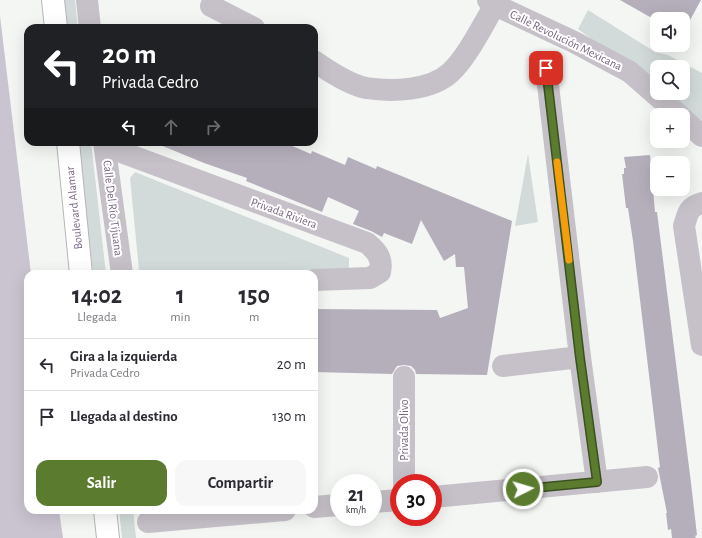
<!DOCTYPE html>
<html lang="es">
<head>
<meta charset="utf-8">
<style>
  :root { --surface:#fff; --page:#f7f7f7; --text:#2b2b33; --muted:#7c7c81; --line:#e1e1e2; --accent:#5b7c2f }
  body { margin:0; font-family:"Alegreya Sans",sans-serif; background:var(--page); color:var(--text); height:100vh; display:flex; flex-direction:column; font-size:15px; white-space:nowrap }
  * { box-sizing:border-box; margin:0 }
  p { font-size:13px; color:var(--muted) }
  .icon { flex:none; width:22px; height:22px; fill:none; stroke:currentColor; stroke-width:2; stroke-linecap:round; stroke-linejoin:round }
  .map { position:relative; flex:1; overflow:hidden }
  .drawer { position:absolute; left:24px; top:270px; width:294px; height:244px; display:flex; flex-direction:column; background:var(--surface); border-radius:12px; box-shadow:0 4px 16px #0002 }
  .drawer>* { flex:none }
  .guide { position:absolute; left:24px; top:24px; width:294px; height:122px; border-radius:12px; box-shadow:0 4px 16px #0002; background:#202124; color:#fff; overflow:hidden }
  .controls { position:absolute; left:650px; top:12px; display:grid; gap:8px }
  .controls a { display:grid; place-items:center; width:40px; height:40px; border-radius:8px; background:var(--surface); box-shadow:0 4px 16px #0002; font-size:20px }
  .speed { position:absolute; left:330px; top:474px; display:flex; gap:8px; font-size:20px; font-weight:700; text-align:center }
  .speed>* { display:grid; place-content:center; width:52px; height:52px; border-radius:50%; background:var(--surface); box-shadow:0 4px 16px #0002; line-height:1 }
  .speed small { font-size:10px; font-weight:400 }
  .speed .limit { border:6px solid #d22; background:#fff; color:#111 }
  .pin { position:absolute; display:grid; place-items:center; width:34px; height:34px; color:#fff; margin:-17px; border-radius:8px; box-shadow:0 2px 6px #0006 }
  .me { position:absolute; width:44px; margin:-22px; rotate:85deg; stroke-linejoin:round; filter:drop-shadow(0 0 3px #0008) }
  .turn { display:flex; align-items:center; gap:14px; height:84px; padding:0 12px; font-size:18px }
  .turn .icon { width:52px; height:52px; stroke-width:2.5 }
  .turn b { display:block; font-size:28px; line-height:34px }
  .lanes { display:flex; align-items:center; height:38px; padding:0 12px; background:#0003; justify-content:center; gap:20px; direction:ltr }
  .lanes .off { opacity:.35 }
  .eta { display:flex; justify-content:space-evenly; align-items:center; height:68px; text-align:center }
  .eta b { font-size:24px; font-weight:700; line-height:28px }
  .action { display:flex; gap:8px; margin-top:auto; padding:8px 12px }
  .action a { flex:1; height:46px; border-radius:12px; background:var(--accent); color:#fff; font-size:16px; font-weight:700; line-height:46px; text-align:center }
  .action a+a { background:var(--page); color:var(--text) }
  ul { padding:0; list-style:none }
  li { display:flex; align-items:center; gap:12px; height:52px; padding:0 12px; border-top:1px solid var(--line) }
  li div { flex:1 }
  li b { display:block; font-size:15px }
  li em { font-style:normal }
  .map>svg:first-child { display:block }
</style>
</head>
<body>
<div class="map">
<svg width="702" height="538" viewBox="0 0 702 538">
  <rect width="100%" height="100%" fill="#f3f6f3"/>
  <!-- green -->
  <path fill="#d2dbd9" d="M63 0H75L78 28H66Z
    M588 10 655 52 668 55 702 73V121L664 93H683V67H657V88L578 29Z
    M79 142H91L106 274H93Z
    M528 154 538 222 515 226Z
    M135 172 349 258V270H139L130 178Z
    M119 510H133L136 538H122Z"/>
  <!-- water -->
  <path fill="#cac4d1" d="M0 16 31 274H28V510H59L63 538H0Z"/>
  <!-- building -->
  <path fill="#b5afbb" d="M620 0H701L683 33V19H657V21Z
    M153 142H283L311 154 312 151 345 165 348 157 376 169 377 166 512 221 487 375 416 374 415 370 411 366 404 365 397 366 392 374 314 372V309L437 310 440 318 468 308 464 267H456L455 254 444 261 421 220 412 244 384 233 382 237 371 231 353 224 359 211 328 197 322 212 246 181 247 178 204 163Z
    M650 155 655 212H657L691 483 697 535 695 536 696 538H672L671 529 668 530 666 513H667L658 468 660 467 633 241 628 208H626L622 174H624V168H626L624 157Z"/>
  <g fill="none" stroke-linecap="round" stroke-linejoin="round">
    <defs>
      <path id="highway" d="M53 0 56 28
        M68 142 81 274
        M105 510 108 538"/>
    </defs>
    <!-- highway casing -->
    <use href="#highway" stroke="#b8b4ba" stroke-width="24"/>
    <!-- minor -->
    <path stroke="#c6c1c8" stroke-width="22" d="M87 0 90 28
      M488 0 495 5 574 42 630 72 679 115
      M211 6 254 28
      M314 61C327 70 351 85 366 88 392 92 431 91 451 72 468 56 482 26 495 5
      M546 68 580 357 597 482
      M683 119 702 136
      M104 142 122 274
      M105 146 367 243C377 251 383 259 380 272L370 278 314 280
      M702 203C688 207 688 213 684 226L702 345
      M503 366 580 357
      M404 483V377
      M433 497 647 477
      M373 502 399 500
      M314 507 339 505
      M148 522 285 510"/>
    <!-- highway -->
    <use href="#highway" stroke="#fff" stroke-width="22"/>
  </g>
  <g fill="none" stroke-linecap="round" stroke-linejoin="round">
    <defs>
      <path id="route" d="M523 489 597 482 580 358 546 68"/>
    </defs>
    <!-- route casing -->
    <use href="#route" stroke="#3b511f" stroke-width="10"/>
    <!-- route -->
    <use href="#route" stroke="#5b7c2f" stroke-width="7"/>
    <!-- slow -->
    <path stroke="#f59e0b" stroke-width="7" d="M557 162 569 260"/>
  </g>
  <g text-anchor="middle" stroke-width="4" stroke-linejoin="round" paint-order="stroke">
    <!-- street labels -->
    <g font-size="12" fill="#786683" stroke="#fff">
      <text transform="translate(566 40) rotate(26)" y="4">Calle Revolución Mexicana</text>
      <text transform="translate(74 208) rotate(-96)" y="4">Boulevard Alamar</text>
      <text transform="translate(113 208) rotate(83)" y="4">Calle Del Río Tijuana</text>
      <text transform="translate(284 213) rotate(20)" y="4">Privada Riviera</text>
      <text transform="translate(404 430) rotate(-90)" y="4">Privada Olivo</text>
    </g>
  </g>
</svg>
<div class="controls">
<a><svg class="icon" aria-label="sound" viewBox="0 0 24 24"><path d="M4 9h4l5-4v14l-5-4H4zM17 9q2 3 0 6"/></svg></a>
<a><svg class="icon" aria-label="search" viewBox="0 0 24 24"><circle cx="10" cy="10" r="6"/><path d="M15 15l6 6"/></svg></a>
<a>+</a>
<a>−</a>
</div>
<div class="speed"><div>21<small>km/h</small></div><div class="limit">30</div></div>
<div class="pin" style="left:546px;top:68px;background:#d93025"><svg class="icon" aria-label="arrive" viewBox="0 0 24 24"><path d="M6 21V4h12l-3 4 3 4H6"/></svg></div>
<svg class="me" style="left:523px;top:489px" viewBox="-20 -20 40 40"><circle r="17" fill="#5b7c2f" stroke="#fff" stroke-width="3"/><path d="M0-11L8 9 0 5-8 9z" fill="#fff"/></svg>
<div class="guide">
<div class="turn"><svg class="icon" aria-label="left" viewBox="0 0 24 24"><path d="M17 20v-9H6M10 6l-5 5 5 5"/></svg><div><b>20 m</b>Privada Cedro</div></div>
<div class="lanes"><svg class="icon" aria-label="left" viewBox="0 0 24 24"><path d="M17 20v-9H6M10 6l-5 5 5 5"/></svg><svg class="icon off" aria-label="ahead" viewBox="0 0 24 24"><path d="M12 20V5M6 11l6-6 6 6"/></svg><svg class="icon off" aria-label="right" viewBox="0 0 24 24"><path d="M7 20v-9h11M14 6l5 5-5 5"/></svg></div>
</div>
<section class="drawer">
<div class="eta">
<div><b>14:02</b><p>Llegada</p></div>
<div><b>1</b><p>min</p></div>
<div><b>150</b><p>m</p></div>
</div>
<ul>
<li><svg class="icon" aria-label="left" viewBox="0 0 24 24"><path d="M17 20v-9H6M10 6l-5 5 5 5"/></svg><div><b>Gira a la izquierda</b><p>Privada Cedro</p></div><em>20 m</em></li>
<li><svg class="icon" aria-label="arrive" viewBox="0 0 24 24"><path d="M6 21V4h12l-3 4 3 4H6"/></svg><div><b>Llegada al destino</b></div><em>130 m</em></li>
</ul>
<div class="action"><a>Salir</a><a>Compartir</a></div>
</section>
</div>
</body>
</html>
